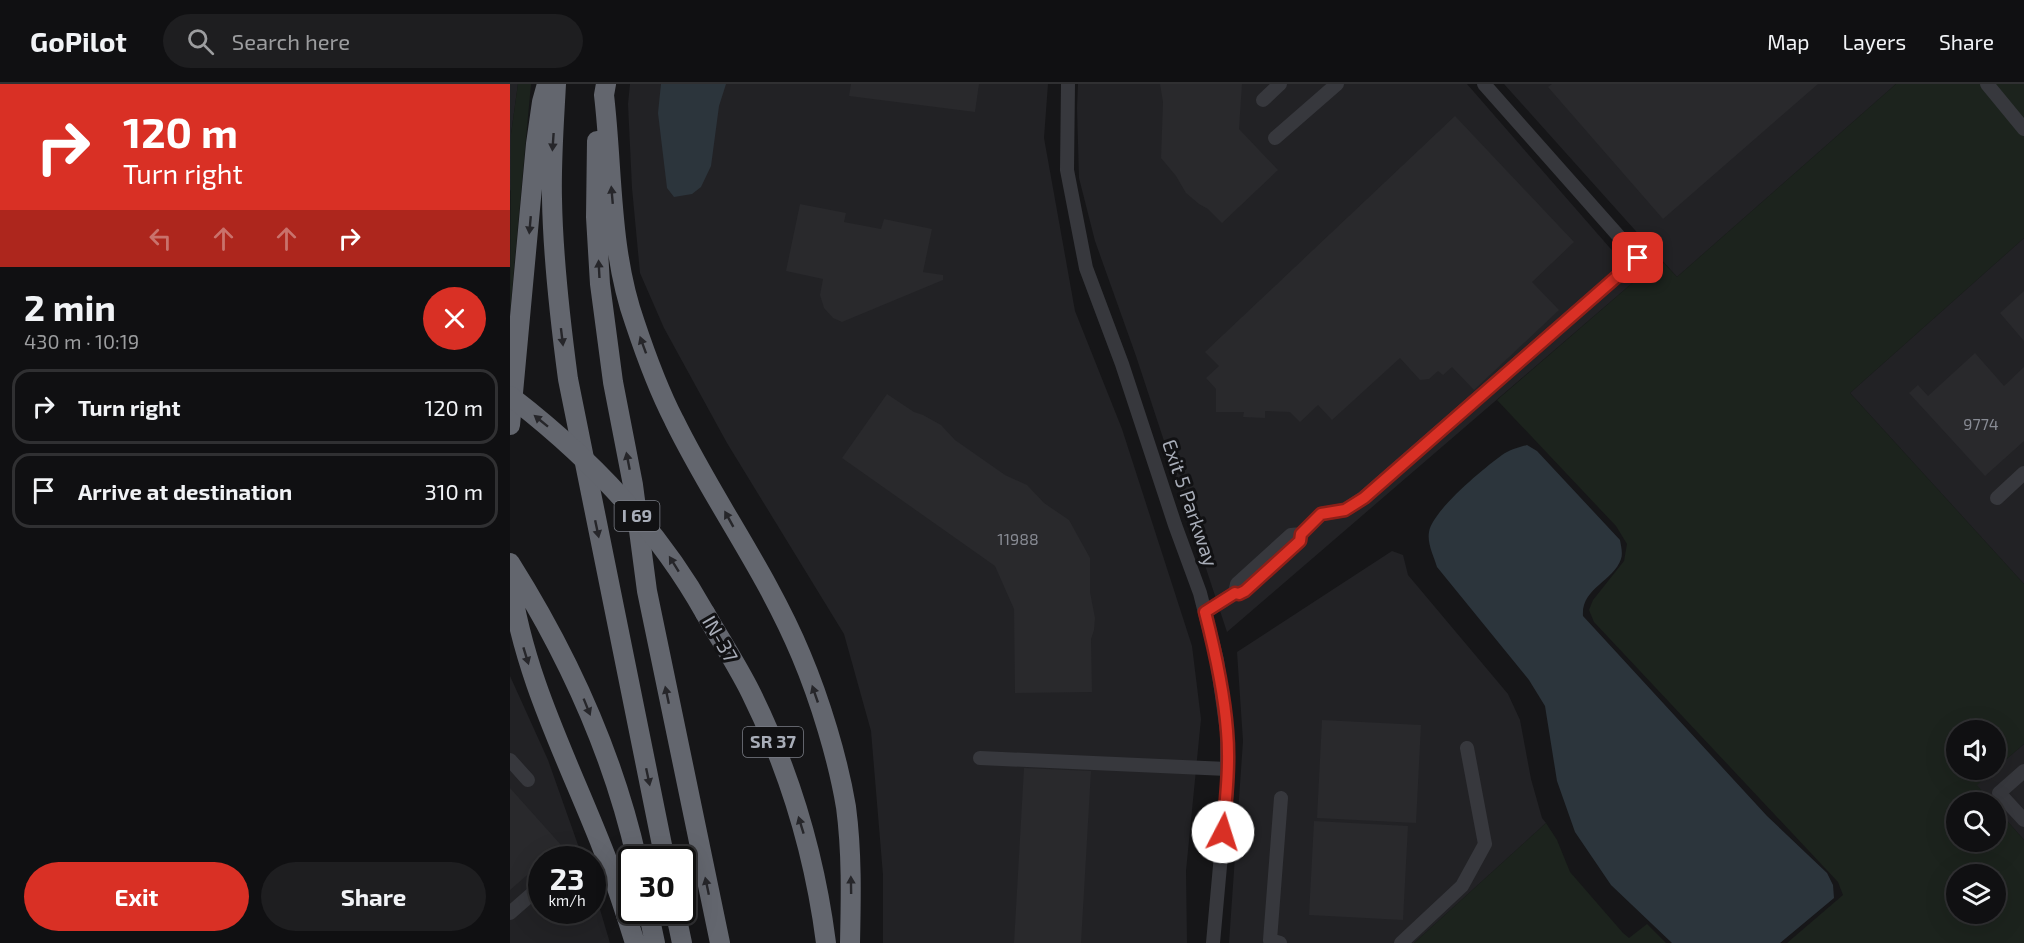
<!DOCTYPE html>
<html lang="en">
<head>
<meta charset="utf-8">
<style>
  :root { --surface:#101012; --page:#1e1e20; --text:#f1f3f6; --muted:#9c9d9f; --line:#303032; --accent:#d93025 }
  body { margin:0; font-family:"Exo 2",sans-serif; background:var(--page); color:var(--text); height:100vh; display:flex; flex-direction:column; font-size:22px; white-space:nowrap }
  * { box-sizing:border-box; margin:0 }
  p { font-size:20px; color:var(--muted) }
  .icon { flex:none; width:33px; height:33px; fill:none; stroke:currentColor; stroke-width:2; stroke-linecap:round; stroke-linejoin:round }
  .map { position:relative; flex:1; overflow:hidden }
  .details { display:flex; flex-direction:column; background:var(--surface); width:510px }
  .details>* { flex:none }
  .banner { background:#d93025; color:#fff; overflow:hidden }
  .tools { position:absolute; left:1436px; top:636px; display:grid; gap:12px }
  .tools a { display:grid; place-items:center; width:60px; height:60px; border-radius:50%; background:var(--surface); box-shadow:0 6px 24px #0002,0 0 0 2px var(--line); font-size:30px }
  .speed { position:absolute; left:18px; top:762px; display:flex; gap:12px; font-size:30px; font-weight:700; text-align:center }
  .speed>* { display:grid; place-content:center; width:78px; height:78px; border-radius:50%; background:var(--surface); box-shadow:0 6px 24px #0002,0 0 0 2px var(--line); line-height:1 }
  .speed small { font-size:15px; font-weight:400 }
  .speed .limit { border:3px solid #111; border-radius:9px; background:#fff; color:#111 }
  .pin { position:absolute; display:grid; place-items:center; width:51px; height:51px; color:#fff; margin:-26px; border-radius:12px; box-shadow:0 3px 9px #0006 }
  .me { position:absolute; width:66px; margin:-33px; rotate:5deg; stroke-linejoin:round; filter:drop-shadow(0 0 4px #0008) }
  .turn { display:flex; align-items:center; gap:21px; height:126px; padding:0 24px; font-size:27px }
  .turn .icon { width:78px; height:78px; stroke-width:2.5 }
  .turn b { display:block; font-size:42px; line-height:51px }
  .lanes { display:flex; align-items:center; height:57px; padding:0 24px; background:#0003; justify-content:center; gap:30px; direction:ltr }
  .lanes .off { opacity:.35 }
  .round { display:grid; place-items:center; flex:none; width:63px; height:63px; border-radius:32px; background:var(--page) }
  .summary { display:flex; align-items:center; justify-content:space-between; height:102px; padding:0 24px }
  h1 { font-size:36px; font-weight:700; line-height:45px }
  .primary-button { display:flex; gap:12px; margin-top:auto; padding:12px 24px }
  .primary-button a { flex:1; height:69px; border-radius:36px; background:var(--accent); color:#fff; font-size:24px; font-weight:700; line-height:69px; text-align:center }
  .primary-button a+a { background:var(--page); color:var(--text) }
  ul { padding:0; list-style:none }
  li { display:flex; align-items:center; gap:18px; height:75px; margin:0 12px 9px; padding:0 12px; border:3px solid var(--line); border-radius:18px }
  li div { flex:1 }
  li b { display:block; font-size:22px }
  li em { font-style:normal }
  header { display:flex; align-items:center; gap:36px; box-sizing:border-box; height:84px; padding:0 30px; background:var(--surface); border-bottom:2px solid var(--line) }
  header strong { font-size:28px }
  nav { display:flex; gap:33px; margin-inline-start:auto; font-size:21px }
  .search { width:420px; height:54px; background:var(--page); display:flex; align-items:center; gap:15px; box-sizing:border-box; padding:0 21px; border-radius:33px; color:var(--muted); font-size:22px }
  main { display:flex; flex:1; min-height:0 }
  .map>svg:first-child { display:block }
</style>
</head>
<body>
<header>
<strong>GoPilot</strong>
<div class="search"><svg class="icon" aria-label="search" viewBox="0 0 24 24"><circle cx="10" cy="10" r="6"/><path d="M15 15l6 6"/></svg>Search here</div>
<nav><a>Map</a><a>Layers</a><a>Share</a></nav>
</header>
<main>
<section class="details">
<div class="banner">
<div class="turn"><svg class="icon" aria-label="right" viewBox="0 0 24 24"><path d="M7 20v-9h11M14 6l5 5-5 5"/></svg><div><b>120 m</b>Turn right</div></div>
<div class="lanes"><svg class="icon off" aria-label="left" viewBox="0 0 24 24"><path d="M17 20v-9H6M10 6l-5 5 5 5"/></svg><svg class="icon off" aria-label="ahead" viewBox="0 0 24 24"><path d="M12 20V5M6 11l6-6 6 6"/></svg><svg class="icon off" aria-label="ahead" viewBox="0 0 24 24"><path d="M12 20V5M6 11l6-6 6 6"/></svg><svg class="icon" aria-label="right" viewBox="0 0 24 24"><path d="M7 20v-9h11M14 6l5 5-5 5"/></svg></div>
</div>
<div class="summary"><div><h1>2 min</h1><p>430 m · 10:19</p></div><a class="round" style="background:#d93025;color:#fff"><svg class="icon" aria-label="close" viewBox="0 0 24 24"><path d="M6 6l12 12M18 6L6 18"/></svg></a></div>
<ul>
<li><svg class="icon" aria-label="right" viewBox="0 0 24 24"><path d="M7 20v-9h11M14 6l5 5-5 5"/></svg><div><b>Turn right</b></div><em>120 m</em></li>
<li><svg class="icon" aria-label="arrive" viewBox="0 0 24 24"><path d="M6 21V4h12l-3 4 3 4H6"/></svg><div><b>Arrive at destination</b></div><em>310 m</em></li>
</ul>
<div class="primary-button"><a>Exit</a><a>Share</a></div>
</section>
<div class="map">
<svg width="1514" height="859" viewBox="0 0 1514 859">
  <rect width="100%" height="100%" fill="#161618"/>
  <!-- built -->
  <path fill="#222225" d="M0 0H8L1 50 2 104 0 107Z
    M120 0H538L534 54 565 227 612 345 682 562 691 635 676 787 677 859H373V791L361 647 334 550 217 359 154 244 130 189 122 104 118 20Z
    M568 0H957L1127 195 717 548 626 272 585 157 569 94 567 24Z
    M994 0H1386L1167 193Z
    M1514 154V500L1340 309Z
    M882 467 893 471 898 491 998 610 1010 636 1021 695 1032 734 1036 739 904 859H719L733 657 727 568Z
    M0 592 38 676 73 775 32 776V826H82L83 802 100 859H0Z
    M1514 660V756L1485 723V718H1481L1466 701Z"/>
  <!-- green -->
  <path fill="#1c231d" fill-rule="evenodd" d="M8 0H21L0 228 1 50Z
    M1386 0H1514V154L1340 309 1514 500V660L1485 685V646H1446V686H1484L1467 701 1481 718H1446V758H1485V723L1514 756V859H1277L1333 811 1328 798 1084 538 1079 526 1083 516 1114 477 1117 460 1106 442 987 316 1127 195 1154 179 1167 193ZM1446 790H1485V830H1446Z
    M1036 739 1047 756 1060 788 1113 849 1119 854 1137 840 1156 859H904Z"/>
  <!-- water -->
  <path fill="#2c353c" d="M151 0H216L209 22 201 82 191 103 182 110 164 113 157 104 148 29Z
    M1017 361 1027 367 1110 456C1111 462 1113 469 1111 475 1103 498 1071 504 1073 532L1257 732 1317 789 1323 801 1324 814 1270 859H1162L1101 801 1065 748 1047 697 1035 622 1019 596 927 483C924 472 917 460 919 448 922 427 974 384 992 371 999 366 1009 363 1017 361Z"/>
  <!-- building -->
  <path fill="#29292c" d="M341 0H469L465 28 339 12Z
    M650 0H732L729 45 768 86 712 139 698 125 689 120 676 109 666 92 651 74 653 18Z
    M1042 0H1308L1153 135 1038 3Z
    M945 32 1064 158 1022 198 1049 226 964 306 942 283 933 291 928 287 919 295 910 296 890 274 822 336 808 321 790 338 780 328 755 327V334L733 333 734 328H706V305L696 294 709 282 695 268Z
    M290 120 336 129 334 138 371 145 374 135 422 145 413 188 433 191V196L332 238 323 234 314 224 310 211 313 195 276 187Z
    M1514 207V257L1490 229Z
    M1465 269 1494 302 1514 283V357L1475 392 1399 309 1408 301 1418 312Z
    M377 310 404 328 413 331 431 341 445 356 495 391 517 401 534 419 559 436 580 474V508L585 534 584 546 581 555 582 608 505 609 504 525 485 482 332 374Z
    M812 636 911 641 906 739 807 734Z
    M514 684 581 687 571 859H504Z
    M0 704 51 761 34 776H32V778L0 806Z
    M804 737 898 742 893 836 799 831Z"/>
  <g fill="none" stroke-linecap="round" stroke-linejoin="round">
    <!-- minor -->
    <path stroke="#37383d" stroke-width="14" d="M558 0 557 86 576 184 612 280 665 441 690 509 707 576 717 648V705L703 859
      M1477 0 1514 45
      M753 16 770 0
      M765 54 827 0
      M1487 414 1514 389
      M791 450 781 451 727 500 725 509 729 510 735 507 790 457 791 450 811 430 835 426 853 414 1128 174 974 0
      M695 528 725 509
      M470 674 717 685
      M0 676 18 696
      M1514 687 1489 709 1514 736
      M0 829 32 801
      M770 859 760 856 771 714
      M891 859 952 802 975 760 957 664"/>
    <!-- highway -->
    <path stroke="#63666e" stroke-width="20" d="M46 0C44 38 41 77 42 115 43 176 50 235 58 295L155 776
      M96 0 94 11C103 87 99 166 125 239 136 272 148 305 164 336 203 416 257 489 291 571 310 616 328 675 336 723 342 768 341 814 340 859
      M87 57 86 133 90 200 103 298 123 401 137 507 210 859
      M0 341 26 60 32 18 37 0
      M0 479C58 571 103 669 127 776
      M0 494C13 591 57 674 92 763 105 795 115 827 125 859
      M195 529C210 555 227 581 241 609 279 686 305 773 316 859
      M138 826 145 859
      M165 826 172 859"/>
    <!-- highway-bridge -->
    <path stroke="#63666e" stroke-width="20" d="M0 312C78 372 147 443 195 529"/>
  </g>
  <!-- one-way arrows -->
  <defs><path id="oneway-solid" d="M-6-.8H1V-3.2L6.5 0L1 3.2V.8H-6Z" transform="scale(1.5)"/></defs>
  <g fill="#26262a">
    <use href="#oneway-solid" transform="translate(43 58) rotate(94)"/>
    <use href="#oneway-solid" transform="translate(102 111) rotate(-95)"/>
    <use href="#oneway-solid" transform="translate(20 141) rotate(95)"/>
    <use href="#oneway-solid" transform="translate(89 185) rotate(-93)"/>
    <use href="#oneway-solid" transform="translate(52 253) rotate(83)"/>
    <use href="#oneway-solid" transform="translate(133 261) rotate(-110)"/>
    <use href="#oneway-solid" transform="translate(31 337) rotate(-141)"/>
    <use href="#oneway-solid" transform="translate(118 377) rotate(-101)"/>
    <use href="#oneway-solid" transform="translate(219 435) rotate(-119)"/>
    <use href="#oneway-solid" transform="translate(87 445) rotate(78)"/>
    <use href="#oneway-solid" transform="translate(164 480) rotate(-122)"/>
    <use href="#oneway-solid" transform="translate(16 572) rotate(73)"/>
    <use href="#oneway-solid" transform="translate(305 610) rotate(-109)"/>
    <use href="#oneway-solid" transform="translate(157 611) rotate(-102)"/>
    <use href="#oneway-solid" transform="translate(77 623) rotate(68)"/>
    <use href="#oneway-solid" transform="translate(138 693) rotate(78)"/>
    <use href="#oneway-solid" transform="translate(291 741) rotate(-107)"/>
    <use href="#oneway-solid" transform="translate(341 801) rotate(-91)"/>
    <use href="#oneway-solid" transform="translate(197 802) rotate(-102)"/>
  </g>
  <g fill="none" stroke-linecap="round" stroke-linejoin="round">
    <defs>
      <path id="route" d="M713 748C716 715 720 680 717 647 714 606 705 567 695 528L725 509 729 510 735 507 790 457 791 450 811 430 835 426 854 414 1128 174"/>
    </defs>
    <!-- route casing -->
    <use href="#route" stroke="#8d1f18" stroke-width="15"/>
    <!-- route -->
    <use href="#route" stroke="#d93025" stroke-width="10"/>
  </g>
  <g text-anchor="middle" stroke-width="6" stroke-linejoin="round" paint-order="stroke">
    <!-- number labels -->
    <g font-size="16" fill="#888b94">
      <text x="1471" y="346">9774</text>
      <text x="508" y="461">11988</text>
    </g>
    <!-- shield labels -->
    <g fill="#111113" stroke="#7b7e86" stroke-width="1.5">
      <rect x="104.5" y="417" width="45" height="30" rx="4.5"/>
      <rect x="233" y="643" width="60" height="30" rx="4.5"/>
    </g>
    <g font-size="18" font-weight="bold" fill="#a8adb8">
      <text x="127" y="438">I 69</text>
      <text x="263" y="664">SR 37</text>
    </g>
    <!-- street labels -->
    <g font-size="20" fill="#a8adb8" stroke="#111113">
      <text transform="translate(680 419) rotate(71)" y="7">Exit 5 Parkway</text>
      <text transform="translate(210 555) rotate(60)" y="7">IN-37</text>
    </g>
  </g>
</svg>
<div class="tools">
<a><svg class="icon" aria-label="sound" viewBox="0 0 24 24"><path d="M4 9h4l5-4v14l-5-4H4zM17 9q2 3 0 6"/></svg></a>
<a><svg class="icon" aria-label="search" viewBox="0 0 24 24"><circle cx="10" cy="10" r="6"/><path d="M15 15l6 6"/></svg></a>
<a><svg class="icon" aria-label="layers" viewBox="0 0 24 24"><path d="M12 4l9 5-9 5-9-5zM3 14l9 5 9-5"/></svg></a>
</div>
<div class="speed"><div>23<small>km/h</small></div><div class="limit">30</div></div>
<div class="pin" style="left:1128px;top:174px;background:#d93025"><svg class="icon" aria-label="arrive" viewBox="0 0 24 24"><path d="M6 21V4h12l-3 4 3 4H6"/></svg></div>
<svg class="me" style="left:713px;top:748px" viewBox="-20 -20 40 40"><circle r="19" fill="#fff"/><path d="M0-13L10 11 0 6-10 11z" fill="#d93025"/></svg>
</div>
</main>
</body>
</html>
